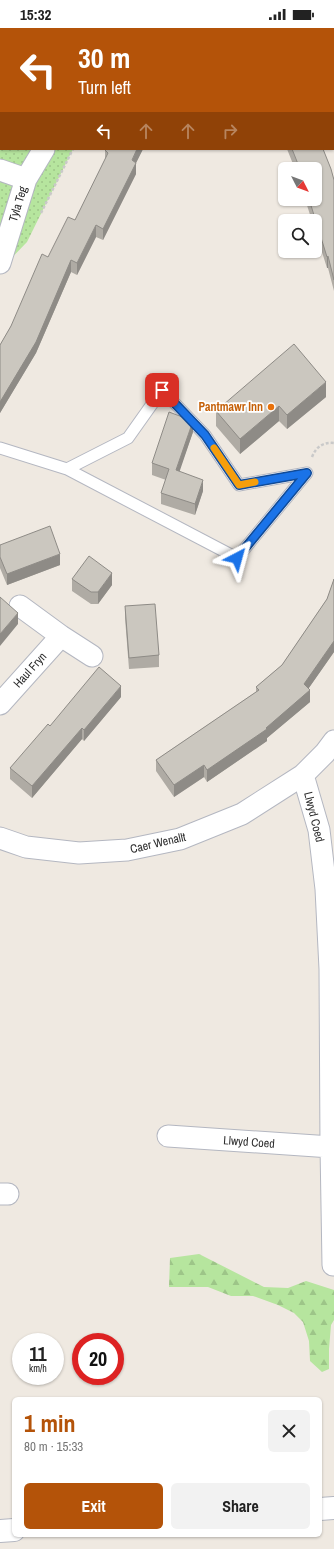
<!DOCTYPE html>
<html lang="en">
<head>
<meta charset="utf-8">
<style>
  :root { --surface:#fff; --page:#f2f2f2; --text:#222; --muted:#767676; --accent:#b45309 }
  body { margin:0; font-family:"Archivo Narrow",sans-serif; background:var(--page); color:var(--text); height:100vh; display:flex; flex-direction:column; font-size:15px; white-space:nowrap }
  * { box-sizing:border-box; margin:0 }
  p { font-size:13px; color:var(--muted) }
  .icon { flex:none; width:22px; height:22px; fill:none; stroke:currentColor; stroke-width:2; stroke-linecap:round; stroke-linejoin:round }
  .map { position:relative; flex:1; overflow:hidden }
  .sheet { position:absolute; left:12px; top:1369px; width:310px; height:140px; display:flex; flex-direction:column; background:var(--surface); border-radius:6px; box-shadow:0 1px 3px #0004 }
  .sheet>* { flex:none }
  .banner { position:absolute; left:0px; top:0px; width:334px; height:122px; box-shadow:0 1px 3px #0004; background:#b45309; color:#fff; overflow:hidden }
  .needle { width:26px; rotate:132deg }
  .controls { position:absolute; left:278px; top:134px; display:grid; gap:8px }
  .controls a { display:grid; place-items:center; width:44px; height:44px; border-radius:6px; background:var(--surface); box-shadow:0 1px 3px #0004; font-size:20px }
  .speed { position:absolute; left:12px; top:1305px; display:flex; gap:8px; font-size:20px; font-weight:700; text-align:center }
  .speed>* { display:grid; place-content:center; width:52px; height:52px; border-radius:50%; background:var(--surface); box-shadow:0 1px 3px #0004; line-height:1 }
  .speed small { font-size:10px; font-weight:400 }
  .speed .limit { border:6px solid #d22; background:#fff; color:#111 }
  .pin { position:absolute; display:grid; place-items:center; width:34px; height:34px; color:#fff; margin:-17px; border-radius:8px; box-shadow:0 2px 6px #0006 }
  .me { position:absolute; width:44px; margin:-22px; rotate:39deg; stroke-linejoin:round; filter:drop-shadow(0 0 3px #0008) }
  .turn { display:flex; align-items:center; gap:14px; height:84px; padding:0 12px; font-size:18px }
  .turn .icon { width:52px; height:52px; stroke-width:2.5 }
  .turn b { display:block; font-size:28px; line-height:34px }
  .lanes { display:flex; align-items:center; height:38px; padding:0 12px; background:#0003; justify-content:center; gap:20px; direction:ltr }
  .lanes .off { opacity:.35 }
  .round { display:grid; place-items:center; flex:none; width:42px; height:42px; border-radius:6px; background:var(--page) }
  .summary { display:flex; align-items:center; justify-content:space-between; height:68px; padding:0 12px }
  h1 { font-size:24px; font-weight:700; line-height:30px; color:var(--accent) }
  .button { display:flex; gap:8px; margin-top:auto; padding:8px 12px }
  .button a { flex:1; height:46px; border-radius:6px; background:var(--accent); color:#fff; font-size:16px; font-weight:700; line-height:46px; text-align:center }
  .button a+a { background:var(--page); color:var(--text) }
  .status { display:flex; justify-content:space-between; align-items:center; height:28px; padding:0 20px; background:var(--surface); direction:ltr }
  .status svg { height:11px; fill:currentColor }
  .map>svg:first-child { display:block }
</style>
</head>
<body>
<div class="status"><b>15:32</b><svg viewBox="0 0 49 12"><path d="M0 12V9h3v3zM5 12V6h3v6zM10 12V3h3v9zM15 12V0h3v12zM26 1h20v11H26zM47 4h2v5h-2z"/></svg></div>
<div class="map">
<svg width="334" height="1521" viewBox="0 0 334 1521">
  <defs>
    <pattern id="grass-dots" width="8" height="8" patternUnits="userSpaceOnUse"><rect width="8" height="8" fill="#b6e59e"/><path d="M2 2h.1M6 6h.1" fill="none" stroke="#9dc588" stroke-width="1.8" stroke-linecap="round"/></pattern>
    <pattern id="forest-firs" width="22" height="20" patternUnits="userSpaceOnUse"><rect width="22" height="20" fill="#b6e59e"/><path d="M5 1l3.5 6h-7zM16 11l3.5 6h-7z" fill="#9dc588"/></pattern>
  </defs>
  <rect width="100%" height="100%" fill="#efe9e1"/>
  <!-- grass -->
  <path fill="url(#grass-dots)" d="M0 102 1 121H73L27 214 0 242Z"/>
  <!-- forest -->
  <path fill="url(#forest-firs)" d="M199 1226 264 1259 288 1260 306 1253 334 1262V1292L331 1297 329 1321V1341L322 1344 310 1333 309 1313 303 1294 294 1285 278 1277 253 1268H231L208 1259H169L170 1230Z"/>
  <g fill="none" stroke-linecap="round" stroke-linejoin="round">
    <defs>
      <path id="lane" d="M0 420 67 441 237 530 307 445 239 457 205 407 162 362 128 410 67 441"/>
      <path id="street" d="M143 1 144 0
        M322 1 323 0
        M333 32 334 35
        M0 142 26 151
        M0 235 26 151 44 121
        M20 578 61 608 92 628
        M0 676 61 608
        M303 747 319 802 326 861 330 941 331 1119 333 1237
        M0 810 26 819 79 825 127 822 180 811 242 786 303 747 325 725 334 713
        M168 1108 331 1119
        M0 1166H8"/>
      <path id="secondary" d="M320 1481 334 1480
        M0 1503 14 1502"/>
    </defs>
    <!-- lane casing -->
    <use href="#lane" stroke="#b4b7c1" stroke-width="13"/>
    <!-- street casing -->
    <use href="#street" stroke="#b4b7c1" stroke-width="23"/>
    <!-- secondary casing -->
    <use href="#secondary" stroke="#b4b7c1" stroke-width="24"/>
    <!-- path -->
    <path stroke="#c9c9c9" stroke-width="2.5" stroke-dasharray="3 2" stroke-linecap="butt" d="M0 102H1
      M41 185 73 121
      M312 429C316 419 323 414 334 415"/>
    <!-- lane -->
    <use href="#lane" stroke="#fff" stroke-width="11"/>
    <!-- street -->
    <use href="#street" stroke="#fff" stroke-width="21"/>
    <!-- secondary -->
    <use href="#secondary" stroke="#fff" stroke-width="22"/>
  </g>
  <!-- wall -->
  <path fill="#afaba4" d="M105 121H143L136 135V146L103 212 96 209 77 247 71 244 36 325 0 385V317L11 298 48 229 75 192 105 132Z
    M287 121H323L334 152V263L328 240H327L315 202V193H312L305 171H315V141H295Z
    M326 369 287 401 279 393 240 426 216 398V383Z
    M193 404 179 443 203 463 195 487 161 476V465L166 452 152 447V435Z
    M0 517 60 537 7 557 0 540Z
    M72 551 112 557 98 576H91L72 563Z
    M334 551V624L308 661 310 674 267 710V713L207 754 204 749 174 769 156 743V732L256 664V659L282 637 327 571Z
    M125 578 159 627V639L129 641 125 590Z
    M121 669 84 713 82 711 32 770 10 751V740L50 698Z"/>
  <!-- shaded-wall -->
  <path fill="#8e8b86" d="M229 0H237V1H228Z
    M137 121H143L136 135V146L103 212V201Z
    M96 197V209L77 247V235Z
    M328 228V240H327V229Z
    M71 232V244L36 325 0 385V374Z
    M326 354V369L287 401V387Z
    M279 378V393L240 426V411Z
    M193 393V404L176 454V442Z
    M203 452V463L195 487V476Z
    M60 526V537L7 557V546Z
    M112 545V557L98 576V564Z
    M18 585V596L0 618V606Z
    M334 613V624L304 667 310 662V674L267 710V713L207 754V742L266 700 304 656Z
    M121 658V669L84 713V702Z
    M82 700V711L32 770V758Z
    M204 737V749L174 769V757Z"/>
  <!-- building -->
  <path fill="#cbc7bf" stroke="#8e8b86" d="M187 0H229L228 1H186Z
    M241 0H272L273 1H241Z
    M105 121H137L132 132 136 135 103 201 96 197 77 235 71 232 36 314 0 374V317L11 298 42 226 48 229 68 189 75 192 108 125 105 122Z
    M292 121H323L331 141 334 152V252L328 228 327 229 309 171H315V141H300Z
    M294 316 326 354 287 387 279 378 240 411 216 383Z
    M169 384 193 393 176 442 203 452 195 476 161 465 169 441 152 435Z
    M50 498 60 526 7 546 0 529V517Z
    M89 528 112 545 98 564H91L72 551Z
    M334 551V613L304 656 310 662 266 700 267 701 207 742 204 737 174 757 156 732 259 662 256 659 282 637 327 571Z
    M0 569 18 585 0 606Z
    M155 576 159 627 129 630 125 578Z
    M99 639 121 658 84 702 82 700 32 758 10 740 48 696 50 698Z"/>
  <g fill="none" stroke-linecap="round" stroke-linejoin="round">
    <defs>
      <path id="route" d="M162 362 205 407 239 457 307 445 237 530"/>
    </defs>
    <!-- route casing -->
    <use href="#route" stroke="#114b97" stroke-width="10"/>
    <!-- route -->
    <use href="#route" stroke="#1a73e8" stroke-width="7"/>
    <!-- slow -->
    <path stroke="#f59e0b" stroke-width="7" d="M214 420 239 457 255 454"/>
  </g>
  <!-- markers -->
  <circle fill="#e8710a" stroke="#fff" stroke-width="1.5" cx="271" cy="379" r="4"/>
  <g text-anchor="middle" stroke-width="3.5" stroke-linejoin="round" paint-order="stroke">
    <!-- street labels -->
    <g font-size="12" fill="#2e2e2e" stroke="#fff">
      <text transform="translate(18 176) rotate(-73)" y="4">Tyla Teg</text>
      <text transform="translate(30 642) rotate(-48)" y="4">Haul Fryn</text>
      <text transform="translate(314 789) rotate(76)" y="4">Llwyd Coed</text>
      <text transform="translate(158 815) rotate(-13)" y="4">Caer Wenallt</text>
      <text transform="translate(249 1114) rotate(4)" y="4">Llwyd Coed</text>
    </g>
    <!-- food labels -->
    <g font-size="12" font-weight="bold" fill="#c56008" stroke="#fff" text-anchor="end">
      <text x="263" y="383">Pantmawr Inn</text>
    </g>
  </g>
</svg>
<div class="controls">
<a><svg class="needle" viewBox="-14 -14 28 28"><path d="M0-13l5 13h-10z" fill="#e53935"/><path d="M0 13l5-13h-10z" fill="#767676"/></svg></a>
<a><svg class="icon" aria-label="search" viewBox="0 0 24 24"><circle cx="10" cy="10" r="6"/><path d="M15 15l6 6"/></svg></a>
</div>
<div class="speed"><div>11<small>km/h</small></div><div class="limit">20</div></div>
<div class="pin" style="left:162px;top:362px;background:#d93025"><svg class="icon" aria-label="arrive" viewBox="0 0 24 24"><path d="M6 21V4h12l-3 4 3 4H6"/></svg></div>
<svg class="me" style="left:237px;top:530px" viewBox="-20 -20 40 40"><path d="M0-17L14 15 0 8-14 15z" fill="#1a73e8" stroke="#fff" stroke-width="4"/></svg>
<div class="banner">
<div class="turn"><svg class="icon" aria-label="left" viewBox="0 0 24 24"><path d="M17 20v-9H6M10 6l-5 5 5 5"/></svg><div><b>30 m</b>Turn left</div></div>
<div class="lanes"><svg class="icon" aria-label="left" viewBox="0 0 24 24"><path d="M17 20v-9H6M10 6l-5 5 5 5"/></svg><svg class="icon off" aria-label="ahead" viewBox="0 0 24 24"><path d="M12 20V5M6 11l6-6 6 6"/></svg><svg class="icon off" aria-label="ahead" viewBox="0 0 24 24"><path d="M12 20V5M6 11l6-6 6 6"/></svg><svg class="icon off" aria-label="right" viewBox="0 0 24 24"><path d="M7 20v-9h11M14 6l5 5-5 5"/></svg></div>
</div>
<section class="sheet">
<div class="summary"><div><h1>1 min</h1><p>80 m · 15:33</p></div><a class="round"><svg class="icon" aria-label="close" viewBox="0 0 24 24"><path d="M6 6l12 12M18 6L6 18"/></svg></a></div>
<div class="button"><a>Exit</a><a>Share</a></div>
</section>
</div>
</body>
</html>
